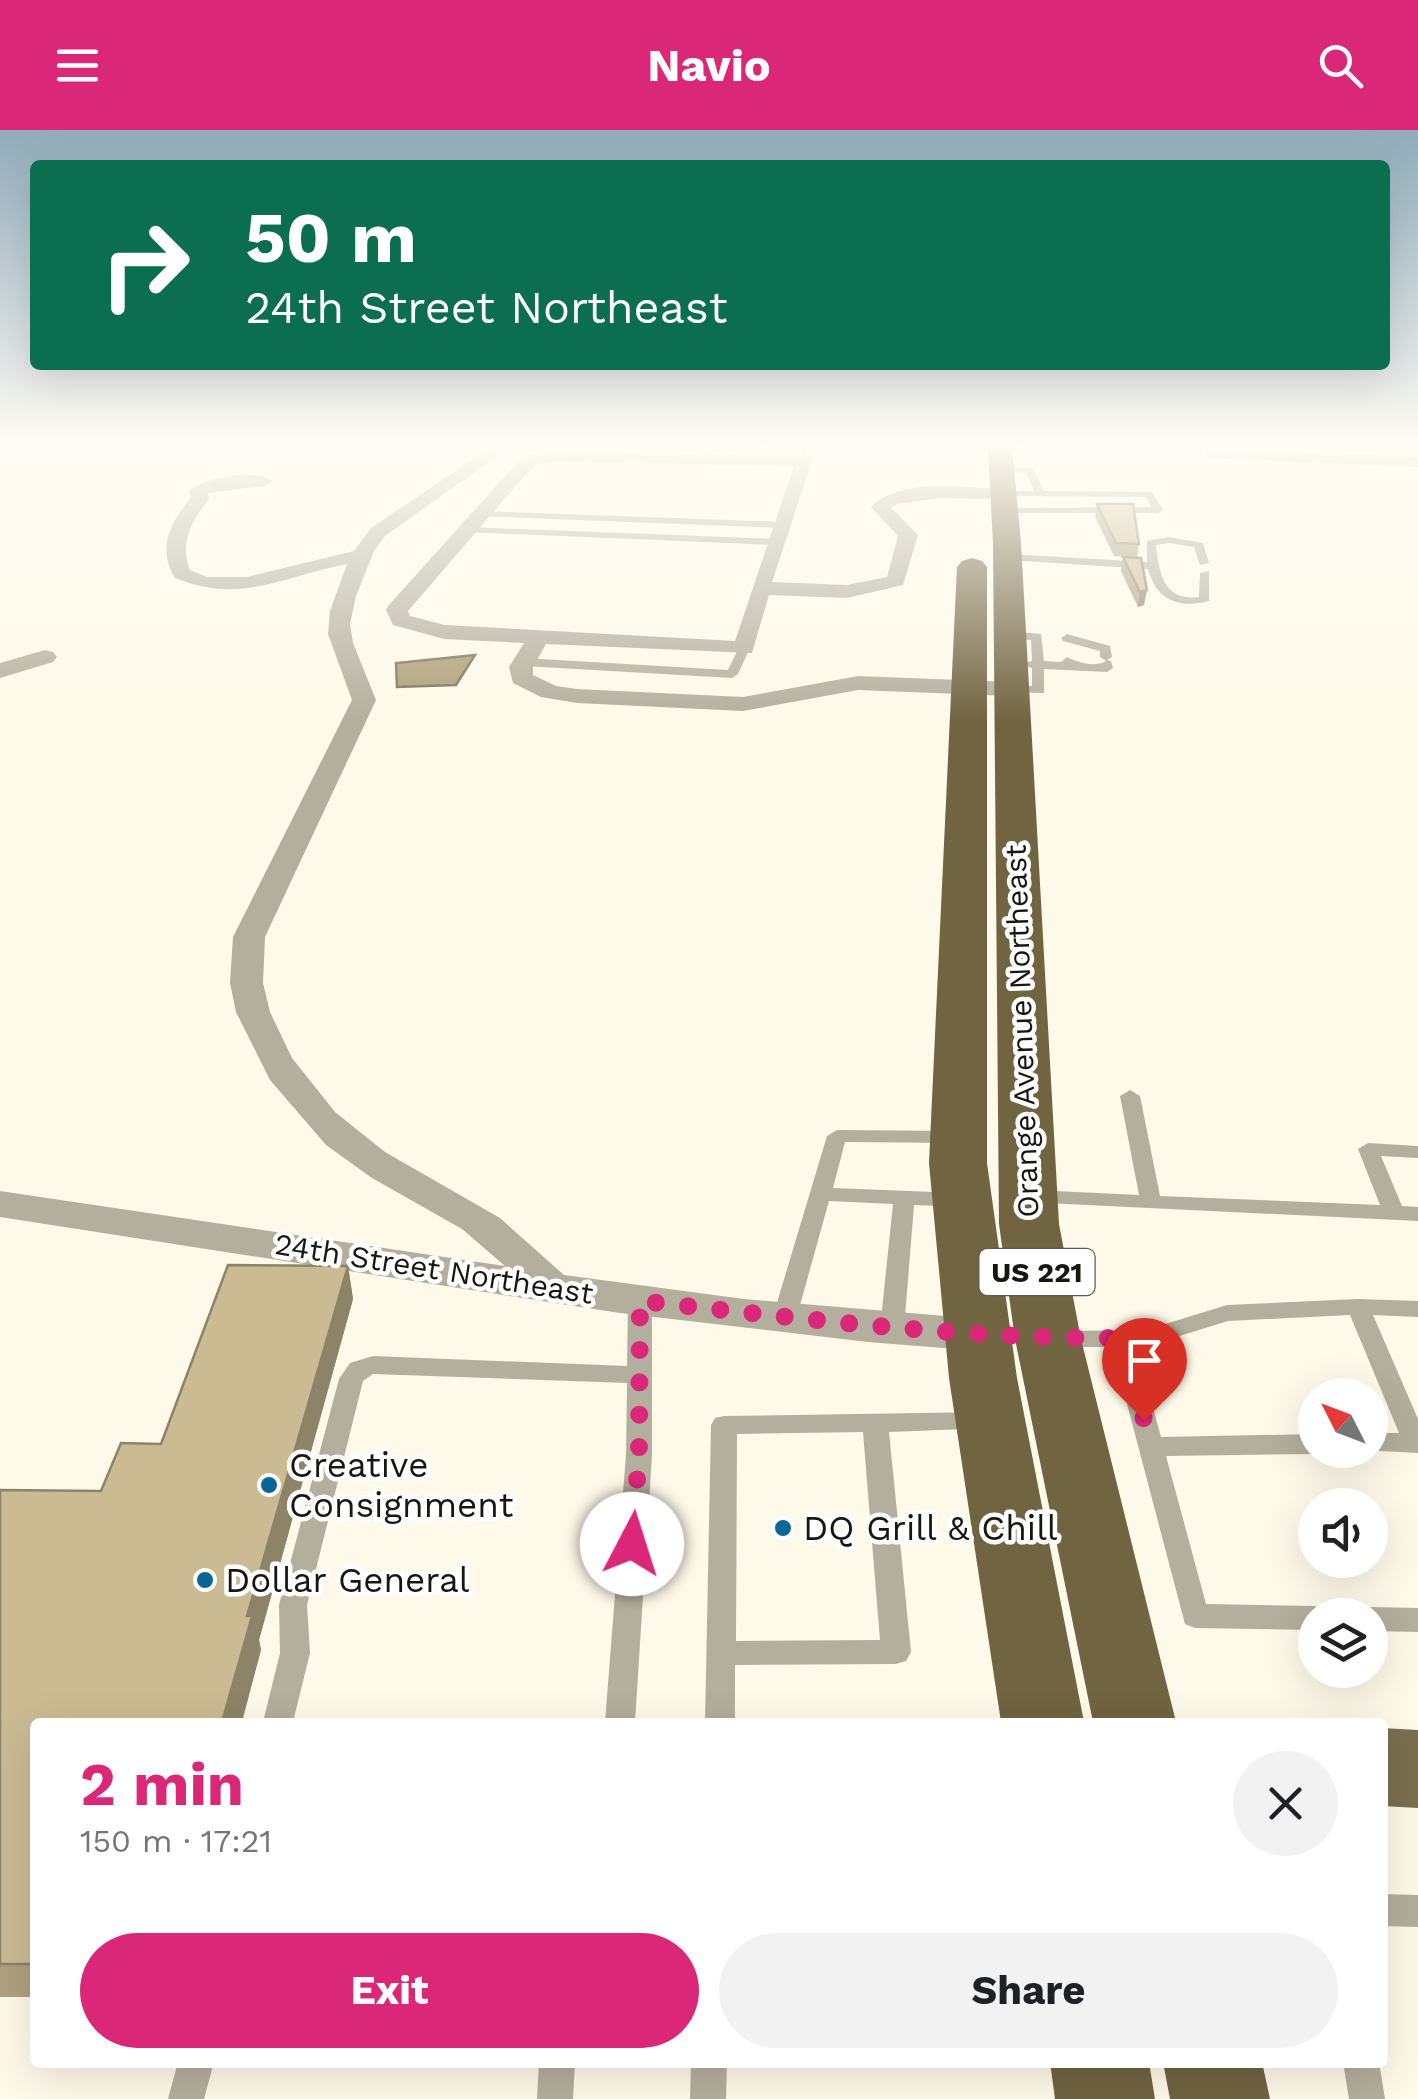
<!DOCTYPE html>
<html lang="en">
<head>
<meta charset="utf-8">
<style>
  :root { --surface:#fff; --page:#f2f2f2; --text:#202124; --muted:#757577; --accent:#db2777 }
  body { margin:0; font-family:"Work Sans",sans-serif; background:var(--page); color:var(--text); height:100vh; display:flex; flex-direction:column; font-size:38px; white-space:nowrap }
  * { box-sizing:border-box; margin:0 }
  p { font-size:32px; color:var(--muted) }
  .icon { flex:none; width:55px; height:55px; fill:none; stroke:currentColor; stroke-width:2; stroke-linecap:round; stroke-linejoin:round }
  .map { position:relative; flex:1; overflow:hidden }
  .panel { position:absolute; left:30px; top:1588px; width:1358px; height:350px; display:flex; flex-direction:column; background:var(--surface); border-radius:10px; box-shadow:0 10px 40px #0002 }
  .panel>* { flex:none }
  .guide { position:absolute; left:30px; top:30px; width:1360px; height:210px; border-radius:10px; box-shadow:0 10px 40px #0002; background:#0b6e4f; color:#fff; overflow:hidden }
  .needle { width:65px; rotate:312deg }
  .buttons { position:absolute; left:1298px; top:1248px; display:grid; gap:20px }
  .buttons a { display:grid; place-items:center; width:90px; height:90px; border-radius:50%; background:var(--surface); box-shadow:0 10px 40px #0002; font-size:50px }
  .pin { position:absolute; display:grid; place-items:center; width:85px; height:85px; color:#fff; margin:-102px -42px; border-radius:50% 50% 50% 0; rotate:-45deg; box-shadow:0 0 10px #0007 }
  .pin .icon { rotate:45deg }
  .me { position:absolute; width:110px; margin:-55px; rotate:5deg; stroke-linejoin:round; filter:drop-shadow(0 0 8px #0008) }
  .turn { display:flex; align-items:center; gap:35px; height:210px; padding:0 50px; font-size:45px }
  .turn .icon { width:130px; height:130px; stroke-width:2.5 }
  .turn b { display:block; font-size:70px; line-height:85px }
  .round { display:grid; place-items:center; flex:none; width:105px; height:105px; border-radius:52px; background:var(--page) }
  .head { display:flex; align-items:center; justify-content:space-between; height:170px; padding:0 50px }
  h1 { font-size:60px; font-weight:700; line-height:75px; color:var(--accent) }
  .primary-button { display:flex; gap:20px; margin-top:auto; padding:20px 50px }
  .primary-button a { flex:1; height:115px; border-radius:60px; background:var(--accent); color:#fff; font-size:40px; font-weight:700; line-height:115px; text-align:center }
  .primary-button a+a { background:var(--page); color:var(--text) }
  header { display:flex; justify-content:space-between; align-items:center; height:130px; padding:0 50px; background:var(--accent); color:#fff; font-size:45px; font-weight:700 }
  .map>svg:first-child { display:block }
</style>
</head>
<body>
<header><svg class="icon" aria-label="menu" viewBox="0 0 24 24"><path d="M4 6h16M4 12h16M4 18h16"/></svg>Navio<svg class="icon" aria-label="search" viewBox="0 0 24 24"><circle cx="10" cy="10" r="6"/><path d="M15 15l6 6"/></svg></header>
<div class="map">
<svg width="1418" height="1969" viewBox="0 0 1418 1969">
  <rect width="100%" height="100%" fill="#fff9e9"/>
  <!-- water -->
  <path fill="#ac9d76" stroke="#807457" stroke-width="2.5" d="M475 525 456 555 397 557 396 533Z"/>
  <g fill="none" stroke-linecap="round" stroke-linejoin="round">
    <!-- service -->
    <path fill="#b4ae9c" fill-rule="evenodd" d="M718 317H730L701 329 694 327Z
      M805 317H813L809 331 804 334 799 331Z
      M999 337 1033 338 1044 361 1152 362 1163 380 1158 383H1002L1005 378 1151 377 1146 367 1002 366 1005 361H1034L1026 343 1002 342Z
      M481 381 782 392 787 395 782 398 477 386Z
      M467 397 776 409 781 412 776 415 463 402Z
      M1169 407 1203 413 1209 433 1200 435 1194 417 1169 413 1156 415C1159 443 1164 472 1199 467L1200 443 1209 441V471C1179 479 1156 470 1148 439L1007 430 1002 427 1007 424 1147 432V411Z
      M1009 501 1041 504 1044 531 1061 532 1067 527C1077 532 1094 538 1106 531L1100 527V521L1063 511 1061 508 1067 504 1110 516 1112 527 1107 530 1111 531 1113 538 1107 542 1044 539V563L1005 562V556H1032V538L1020 534 1032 531 1031 510 1005 508 1003 505Z
      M740 515 750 518 738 544 732 548 524 536 518 532 524 528 728 540Z
      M1130 960 1140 966 1160 1066 1380 1075 1358 1019 1368 1013 1418 1016V1028L1381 1026 1402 1076 1418 1077V1091L1026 1072 1023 1067 1034 1060 1139 1065 1120 966Z
      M837 1000 957 1001 967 1007 957 1013 845 1012 833 1058 960 1063 971 1070 960 1077 914 1075 904 1199 900 1205H884L880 1199 893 1074 829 1071 797 1186 793 1192H777L773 1186 827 1006Z
      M640 1163 648 1165 652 1171V1325L635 1592H605L626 1325 627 1253 373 1244 363 1251 307 1475 310 1523 293 1592H263L280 1523 279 1475 339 1249 350 1233 373 1226 627 1236 628 1171 632 1165Z
      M1358 1169 1418 1171V1187L1373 1185 1418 1289V1323L1362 1320H1370V1303H1399L1350 1185 1228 1191 1147 1216H1136L1161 1307 1315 1304V1320H1324L1315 1324 1166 1326 1206 1474 1315 1476 1325 1480 1328 1485H1315V1500L1195 1498 1185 1494 1112 1217H1054L1046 1215 1042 1209 1046 1203 1054 1201 1146 1200 1227 1175Z
      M983 1282 992 1284 996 1291 992 1298 889 1302 911 1522 906 1531 896 1534 735 1535V1592H705L711 1295 715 1288 724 1286ZM863 1302 880 1510 736 1511 737 1304Z
      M1370 1477 1418 1478V1502L1370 1501V1485H1358L1360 1481Z
      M1382 1764 1418 1765V1797L1382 1796Z
      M178 1932H214L204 1969H168Z
      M539 1932H575L573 1969H537Z
      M691 1932H727L726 1969H690Z
      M1343 1932H1379L1385 1969H1349Z"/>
    <!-- minor -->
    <path fill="#b4ae9c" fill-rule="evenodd" d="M491 317H510L385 406 374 421 356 466 350 494 353 513 376 570 265 807 263 853 270 882 292 928 335 982 385 1022 500 1088 564 1145 744 1169 993 1190 1009 1195 1015 1206 1009 1217 993 1222 868 1212 620 1183 0 1087V1061L505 1136 462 1099 372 1048 326 1015 270 950 236 882 230 853 233 807 352 570 328 504 330 481 347 434C283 446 241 475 175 448 157 419 170 392 191 368L189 361C206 347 254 338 273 351L264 356 208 363 209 369C192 390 179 413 190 440L207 447H247L354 421 371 398Z
      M1212 319 1418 327V337L1206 328V320Z
      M553 321 810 327 812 331 772 452 847 455 887 447 898 406 871 377C902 346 965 358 1005 359L1014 364 1005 369 940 368 897 374 891 378 918 405 903 455 847 468 769 465 752 523 546 514 533 537V545L556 556 577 559 743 567 858 546 1010 552 1022 559 1010 566 858 560 743 581 577 573 541 567 513 553 509 537 524 513 444 509 393 495 386 480 389 475 514 336 527 326ZM553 331 794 336 735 511 445 495 410 486 408 481 526 344 538 334Z
      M45 520 53 522 57 527 53 532 0 548V533Z"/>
    <!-- primary -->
    <path fill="#7a6f4f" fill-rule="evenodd" d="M1382 1598 1418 1600V1678L1382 1676Z"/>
    <!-- trunk -->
    <path fill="#706441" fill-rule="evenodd" d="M988 317H1012L1021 413 1059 1094 1081 1209 1176 1592H1093L1015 1209 999 1094 993 413Z
      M972 428 982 431 987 437V1033L1017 1248 1084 1592H1001L949 1248 929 1033 957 437 962 431Z
      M1050 1932H1149L1155 1969H1055Z
      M1163 1932H1262L1270 1969H1170Z"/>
  </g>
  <!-- wall -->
  <path fill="#aea17e" d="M1097 374 1139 414 1137 428 1114 426 1095 387Z
    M1123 427 1141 428 1144 475 1138 477 1121 441Z
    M348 1136 353 1169 259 1510 261 1520 35 1592V1867H0V1360L101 1361 161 1314Z"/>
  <!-- shaded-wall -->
  <path fill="#8d8367" d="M1147 460 1144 475 1138 477 1140 462Z
    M348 1136 353 1169 259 1510 261 1520 242 1592H222L247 1486Z"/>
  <!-- building -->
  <path fill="#cabb93" stroke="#8d8367" stroke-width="2.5" d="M1097 374H1133L1139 414 1116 413Z
    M1123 427 1141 428 1147 460 1140 462Z
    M228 1135 348 1136 247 1486H252L222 1592H35V1834H0V1360L101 1361 121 1313 161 1314Z"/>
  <!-- sky -->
  <linearGradient id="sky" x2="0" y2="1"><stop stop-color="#90abba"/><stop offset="0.53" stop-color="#fffcf5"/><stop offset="1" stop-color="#fffcf5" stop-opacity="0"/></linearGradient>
  <rect width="1418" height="593" fill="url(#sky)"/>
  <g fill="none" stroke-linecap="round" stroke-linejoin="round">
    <!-- route -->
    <path stroke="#db2777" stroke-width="18" stroke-dasharray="0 32.4" d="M632 1414 639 1325 640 1171C801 1188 960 1209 1122 1208L1144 1290"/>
  </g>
  <!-- markers -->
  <g fill="#0a6696" stroke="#fff" stroke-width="4">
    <circle cx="269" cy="1355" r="10"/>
    <circle cx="783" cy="1398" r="10"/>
    <circle cx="205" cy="1450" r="10"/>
  </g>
  <g text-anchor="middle" stroke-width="9" stroke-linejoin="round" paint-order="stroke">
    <!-- shield labels -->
    <rect fill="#fff" stroke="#5e5c57" stroke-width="2.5" x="979.5" y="1119" width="115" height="46" rx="8"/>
    <g font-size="28" font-weight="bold" fill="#19160f">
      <text x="1037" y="1152">US 221</text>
    </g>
    <!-- street labels -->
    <g font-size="30" fill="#19160f" stroke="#fff">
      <text transform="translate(1022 901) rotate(-92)" y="10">Orange Avenue Northeast</text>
      <text transform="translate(434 1139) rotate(9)" y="10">24th Street Northeast</text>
    </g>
    <!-- near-poi labels -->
    <g font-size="35" fill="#19160f" stroke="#fff" text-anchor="start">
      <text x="289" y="1347">Creative<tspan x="289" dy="40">Consignment</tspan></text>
      <text x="803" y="1410">DQ Grill &amp; Chill</text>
      <text x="225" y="1462">Dollar General</text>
    </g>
  </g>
</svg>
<div class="buttons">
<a><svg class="needle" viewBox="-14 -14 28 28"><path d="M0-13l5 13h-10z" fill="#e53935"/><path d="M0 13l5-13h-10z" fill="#757577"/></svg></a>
<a><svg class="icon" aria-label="sound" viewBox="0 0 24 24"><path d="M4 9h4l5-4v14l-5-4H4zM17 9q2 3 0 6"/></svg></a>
<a><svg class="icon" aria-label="layers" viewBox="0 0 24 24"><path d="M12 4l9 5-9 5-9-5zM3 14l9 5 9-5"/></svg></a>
</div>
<div class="pin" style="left:1144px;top:1290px;background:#d93025"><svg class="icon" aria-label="arrive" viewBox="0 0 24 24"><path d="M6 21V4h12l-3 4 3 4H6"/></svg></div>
<svg class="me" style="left:632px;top:1414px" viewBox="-20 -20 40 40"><circle r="19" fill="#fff"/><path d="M0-13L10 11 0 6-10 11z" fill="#db2777"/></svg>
<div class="guide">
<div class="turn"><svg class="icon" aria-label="right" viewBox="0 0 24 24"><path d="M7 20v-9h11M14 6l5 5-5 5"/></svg><div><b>50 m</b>24th Street Northeast</div></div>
</div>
<section class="panel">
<div class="head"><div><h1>2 min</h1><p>150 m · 17:21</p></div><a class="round"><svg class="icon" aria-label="close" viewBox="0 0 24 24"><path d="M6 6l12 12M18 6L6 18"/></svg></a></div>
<div class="primary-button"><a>Exit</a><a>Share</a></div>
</section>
</div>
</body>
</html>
